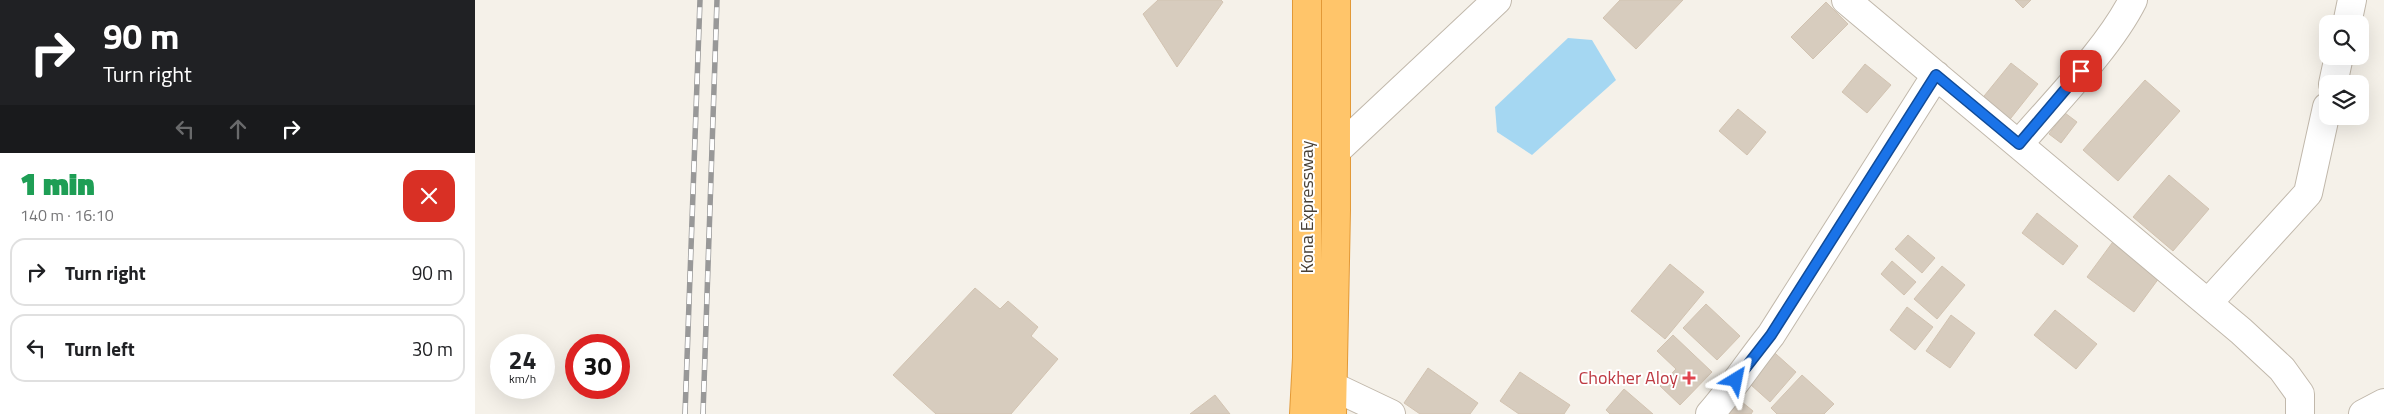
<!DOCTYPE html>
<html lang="en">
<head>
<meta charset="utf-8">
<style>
  :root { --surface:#fff; --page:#f6f6f6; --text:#202124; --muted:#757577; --line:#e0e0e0 }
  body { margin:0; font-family:"Titillium Web",sans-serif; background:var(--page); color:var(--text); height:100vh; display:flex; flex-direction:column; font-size:19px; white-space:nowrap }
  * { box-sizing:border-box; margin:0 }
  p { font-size:16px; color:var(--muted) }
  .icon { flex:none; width:28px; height:28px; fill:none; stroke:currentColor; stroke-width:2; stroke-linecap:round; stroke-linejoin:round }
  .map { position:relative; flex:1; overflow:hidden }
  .panel { display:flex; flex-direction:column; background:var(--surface); width:475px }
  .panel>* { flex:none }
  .hud { background:#202124; color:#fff; overflow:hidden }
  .controls { position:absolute; left:1844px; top:15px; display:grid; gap:10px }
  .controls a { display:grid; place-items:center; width:50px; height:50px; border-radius:10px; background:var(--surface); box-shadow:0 5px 20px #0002; font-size:25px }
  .speed { position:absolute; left:15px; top:334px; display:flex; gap:10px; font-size:25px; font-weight:700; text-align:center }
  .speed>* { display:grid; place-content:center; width:65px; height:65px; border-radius:50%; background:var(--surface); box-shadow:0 5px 20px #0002; line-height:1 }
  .speed small { font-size:12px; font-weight:400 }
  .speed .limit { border:8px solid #d22; background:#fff; color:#111 }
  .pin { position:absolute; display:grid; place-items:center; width:42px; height:42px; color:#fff; margin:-21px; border-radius:10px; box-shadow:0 2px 8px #0006 }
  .me { position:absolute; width:55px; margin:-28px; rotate:35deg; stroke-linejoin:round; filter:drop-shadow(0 0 4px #0008) }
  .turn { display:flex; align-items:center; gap:18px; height:105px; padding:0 20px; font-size:22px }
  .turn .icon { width:65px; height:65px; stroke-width:2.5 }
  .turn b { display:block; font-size:35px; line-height:42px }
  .lanes { display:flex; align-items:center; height:48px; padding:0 20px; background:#0003; justify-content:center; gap:25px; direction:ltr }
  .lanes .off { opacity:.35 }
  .round { display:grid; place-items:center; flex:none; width:52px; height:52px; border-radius:15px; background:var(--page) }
  .head { display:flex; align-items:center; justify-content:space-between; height:85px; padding:0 20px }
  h1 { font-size:30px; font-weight:800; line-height:38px; color:#1e9e55 }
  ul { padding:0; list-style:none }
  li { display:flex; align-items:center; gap:15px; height:68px; margin:0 10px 8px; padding:0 10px; border:2px solid var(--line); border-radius:15px }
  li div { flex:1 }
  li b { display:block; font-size:19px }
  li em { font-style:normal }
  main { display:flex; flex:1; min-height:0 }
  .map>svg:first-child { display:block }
</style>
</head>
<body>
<main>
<section class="panel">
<div class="hud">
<div class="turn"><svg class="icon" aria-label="right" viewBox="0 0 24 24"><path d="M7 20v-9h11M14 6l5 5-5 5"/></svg><div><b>90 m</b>Turn right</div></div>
<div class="lanes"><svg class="icon off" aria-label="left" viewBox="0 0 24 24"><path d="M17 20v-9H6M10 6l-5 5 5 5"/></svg><svg class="icon off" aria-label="ahead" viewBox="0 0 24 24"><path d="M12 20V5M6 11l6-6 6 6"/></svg><svg class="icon" aria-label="right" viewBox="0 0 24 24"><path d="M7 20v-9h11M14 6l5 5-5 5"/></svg></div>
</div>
<div class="head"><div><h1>1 min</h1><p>140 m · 16:10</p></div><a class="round" style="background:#d93025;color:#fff"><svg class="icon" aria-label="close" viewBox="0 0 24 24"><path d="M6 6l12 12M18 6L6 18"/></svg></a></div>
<ul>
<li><svg class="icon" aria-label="right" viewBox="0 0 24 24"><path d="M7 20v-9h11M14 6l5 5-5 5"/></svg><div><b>Turn right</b></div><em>90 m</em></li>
<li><svg class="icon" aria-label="left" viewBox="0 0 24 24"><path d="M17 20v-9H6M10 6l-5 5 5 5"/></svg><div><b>Turn left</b></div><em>30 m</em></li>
</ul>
</section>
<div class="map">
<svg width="1909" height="414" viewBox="0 0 1909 414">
  <rect width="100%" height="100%" fill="#f5f1e9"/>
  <!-- water -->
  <path fill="#a5d7f2" d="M1093 38 1117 40 1141 80 1057 155 1022 132 1020 107Z"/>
  <!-- building -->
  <path fill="#d7ccbe" stroke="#d2c3b1" d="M683 0H746L748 2 702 67 668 14Z
    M1145 0H1208L1161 49 1128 18Z
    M1540 0H1556L1548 8Z
    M1351 2 1373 24 1338 59 1316 37Z
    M1536 63 1563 84 1532 123 1505 101Z
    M1390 64 1416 85 1392 113 1367 92Z
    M1670 80 1705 111 1643 181 1608 150Z
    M1263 109 1291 132 1272 155 1244 131Z
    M1590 113 1602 122 1586 143 1574 134Z
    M1694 175 1734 209 1698 251 1658 217Z
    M1562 213 1603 246 1588 265 1547 233Z
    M1433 235 1460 258 1447 273 1420 249Z
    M1640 239 1687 274 1659 312 1612 277Z
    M1417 261 1441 282 1429 295 1406 274Z
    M1195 264 1229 292 1190 339 1156 311Z
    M1467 266 1490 285 1462 319 1439 299Z
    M500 288 525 309 533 301 563 327 556 336 583 359 536 414H461L418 375Z
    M1231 304 1265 336 1242 360 1208 328Z
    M1432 307 1458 327 1440 350 1415 330Z
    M1580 310 1622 344 1601 369 1559 335Z
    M1476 315 1500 333 1475 368 1451 351Z
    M1198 335 1237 372 1205 405 1185 386 1201 369 1182 351Z
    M1292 346 1321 372 1295 402 1266 376Z
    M953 368 1003 403 995 414H945L929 403Z
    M1045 372 1095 405 1089 414H1044L1025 401Z
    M1327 375 1359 404 1349 414H1302L1296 408Z
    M1149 389 1178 414H1135L1131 410Z
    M740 395 755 414H715Z
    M1262 398 1278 411 1276 414H1241Z"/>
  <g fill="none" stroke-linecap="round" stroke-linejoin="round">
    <defs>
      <path id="minor" d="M1371 0 1766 331 1807 369 1825 394V414
        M1872 24 1877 0
        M1858 84 1864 56
        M1544 144C1579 103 1634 48 1658 0
        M861 151 1022 0
        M1733 303 1833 193 1852 107
        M857 386 916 414
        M1235 414C1257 389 1275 361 1296 335L1461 75
        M1888 414 1909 403"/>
      <path id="highway" d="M829 414 832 358V0
        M857 414 861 210V0"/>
    </defs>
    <!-- minor casing -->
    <use href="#minor" stroke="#c1b8ab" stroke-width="30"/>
    <!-- highway casing -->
    <use href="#highway" stroke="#e29937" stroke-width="30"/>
    <!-- minor -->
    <use href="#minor" stroke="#fff" stroke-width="28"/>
    <!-- highway -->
    <use href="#highway" stroke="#ffc56a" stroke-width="28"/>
    <defs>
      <path id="rail" d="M210 414 225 0
        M228 414 242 0"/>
    </defs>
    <!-- rail casing -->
    <use href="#rail" stroke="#989898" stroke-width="5.5"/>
    <!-- rail -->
    <use href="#rail" stroke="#fff" stroke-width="4" stroke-dasharray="11" stroke-linecap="butt"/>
  </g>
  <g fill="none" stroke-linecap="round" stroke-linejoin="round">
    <defs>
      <path id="route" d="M1261 380 1296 335 1461 75 1544 144 1606 71"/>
    </defs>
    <!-- route casing -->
    <use href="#route" stroke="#114b97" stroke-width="12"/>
    <!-- route -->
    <use href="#route" stroke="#1a73e8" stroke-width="9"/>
  </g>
  <!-- markers -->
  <path fill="#e0444e" stroke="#fff" stroke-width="2" d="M1211.5 370.5h5v5h5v5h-5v5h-5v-5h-5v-5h5z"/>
  <g text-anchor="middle" stroke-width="4" stroke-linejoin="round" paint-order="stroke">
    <!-- street labels -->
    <g font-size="18" fill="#494137" stroke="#fff">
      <text transform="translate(832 207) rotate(-90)" y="6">Kona Expressway</text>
    </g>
    <!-- health labels -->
    <g font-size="18" fill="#be3a42" stroke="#fff" text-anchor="end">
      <text x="1203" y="384">Chokher Aloy</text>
    </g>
  </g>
</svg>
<div class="controls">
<a><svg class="icon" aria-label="search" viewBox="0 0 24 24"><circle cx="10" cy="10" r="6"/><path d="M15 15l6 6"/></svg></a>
<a><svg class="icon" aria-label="layers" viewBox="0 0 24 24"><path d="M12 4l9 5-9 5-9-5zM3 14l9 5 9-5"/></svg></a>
</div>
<div class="speed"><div>24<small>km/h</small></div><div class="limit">30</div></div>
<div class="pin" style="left:1606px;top:71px;background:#d93025"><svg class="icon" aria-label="arrive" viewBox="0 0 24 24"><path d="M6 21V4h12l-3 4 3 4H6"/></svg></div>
<svg class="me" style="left:1261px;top:380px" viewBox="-20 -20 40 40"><path d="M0-17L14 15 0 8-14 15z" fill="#1a73e8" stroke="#fff" stroke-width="4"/></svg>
</div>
</main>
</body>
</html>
